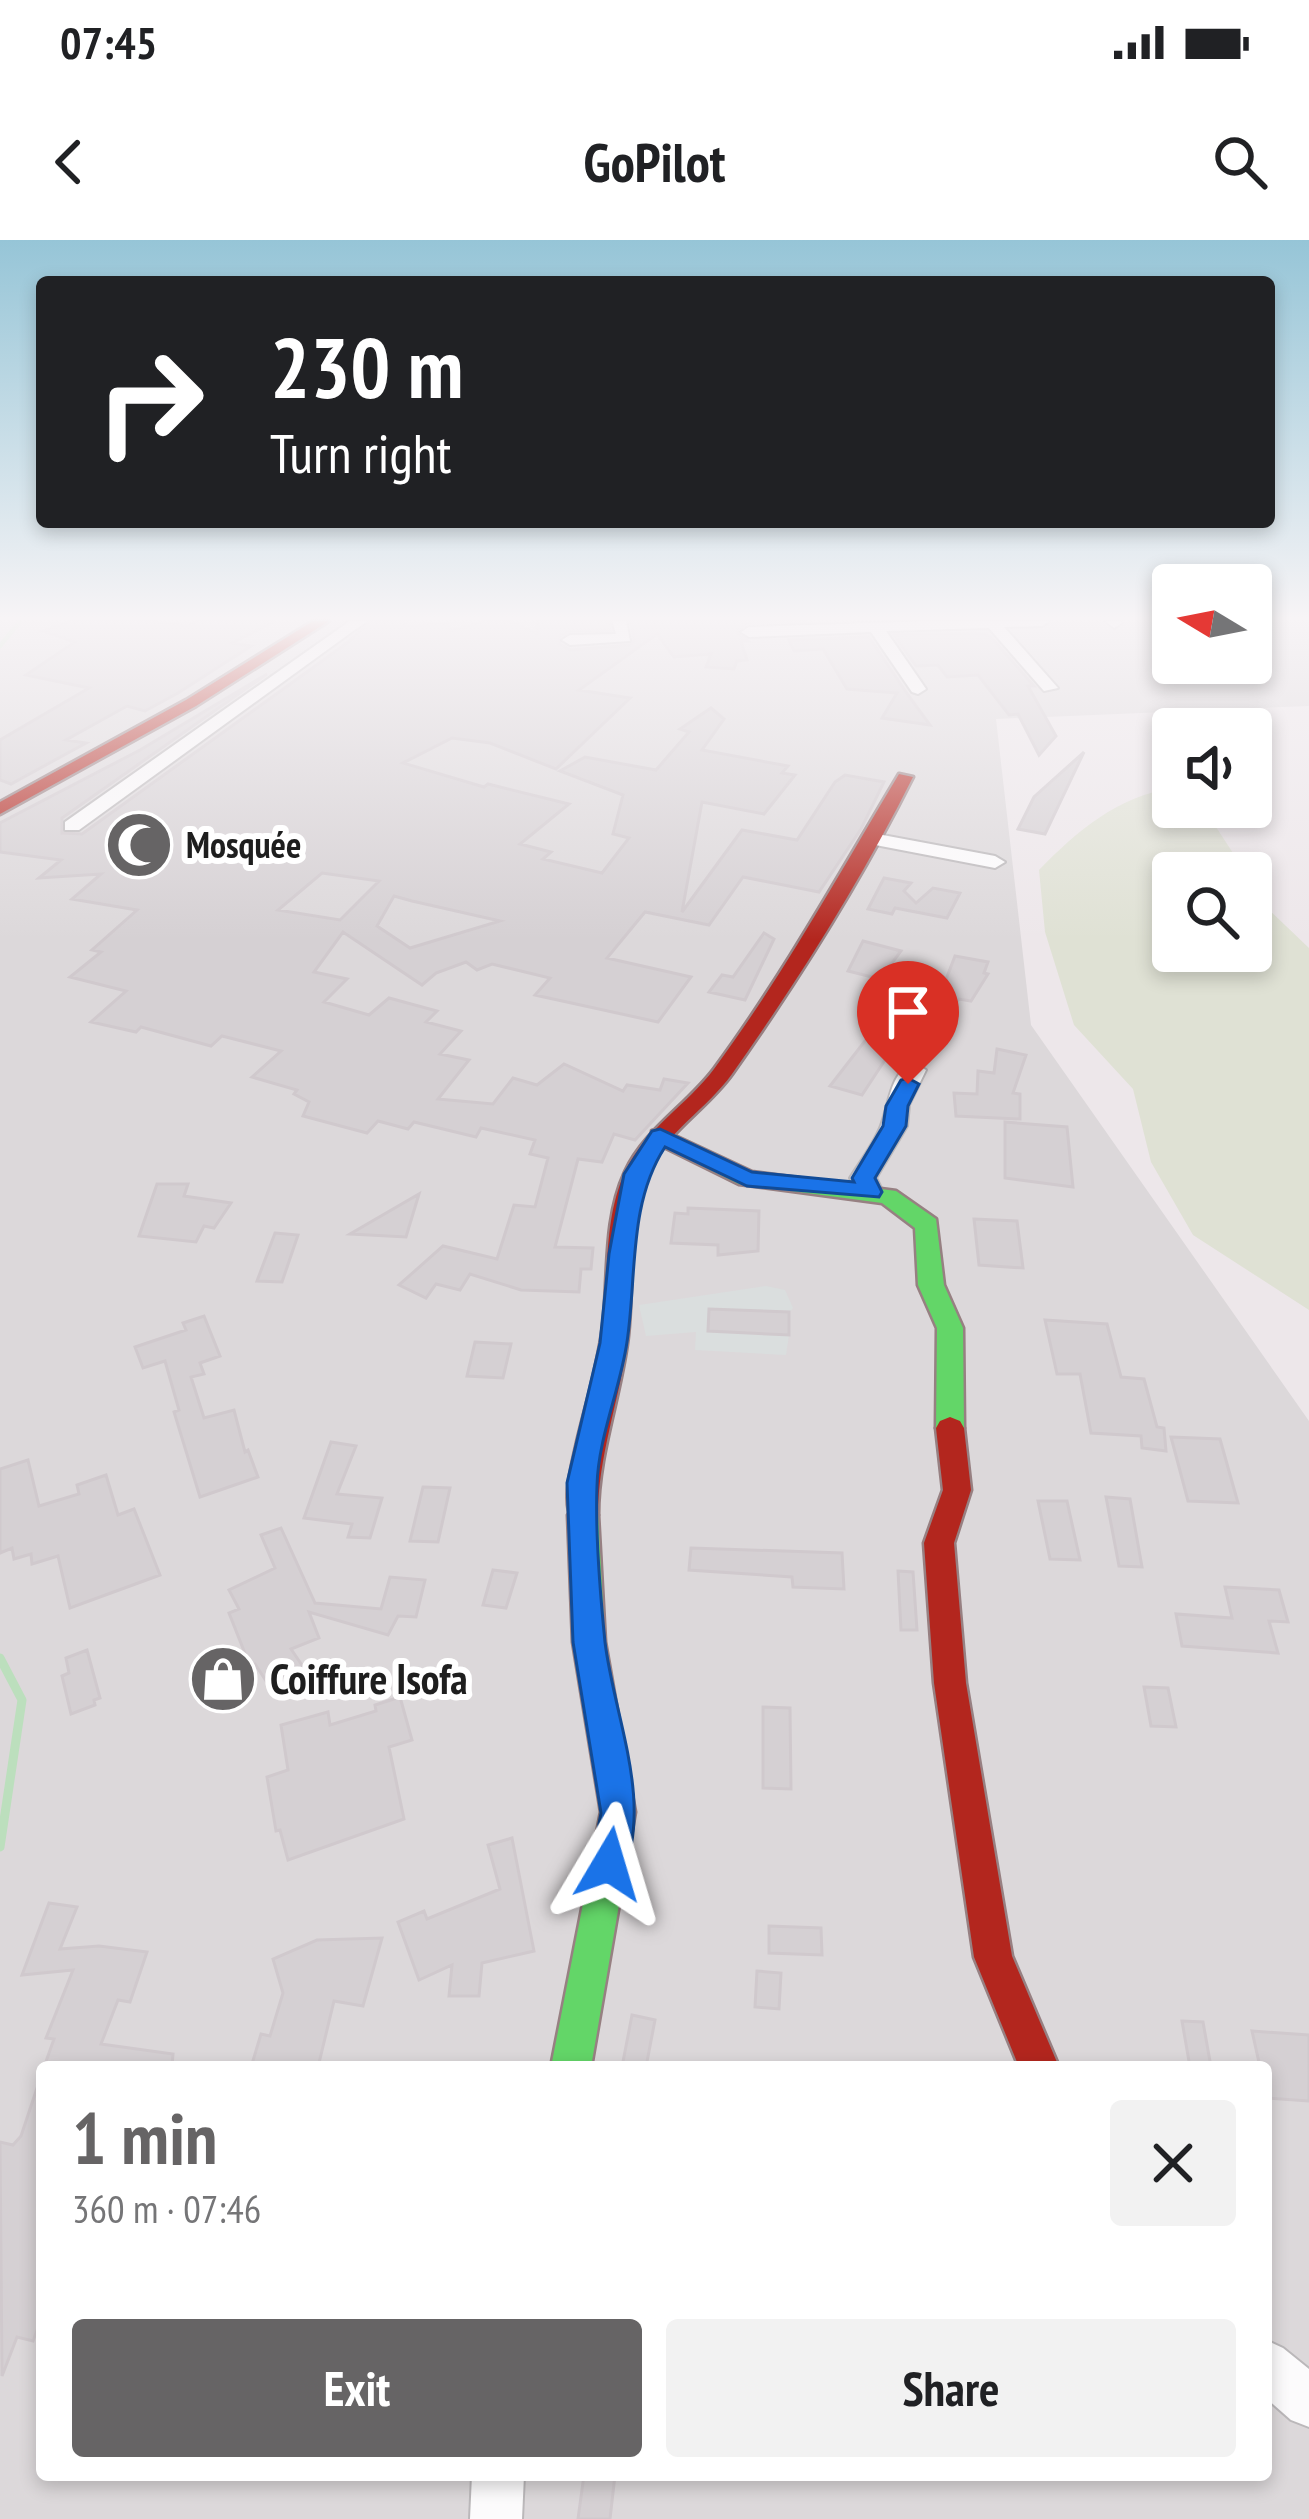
<!DOCTYPE html>
<html lang="en">
<head>
<meta charset="utf-8">
<style>
  :root { --surface:#fff; --page:#f2f2f2; --text:#202124; --muted:#757577; --accent:#666465 }
  body { margin:0; font-family:"PT Sans Narrow",sans-serif; background:var(--page); color:var(--text); height:100vh; display:flex; flex-direction:column; font-size:45px; white-space:nowrap }
  * { box-sizing:border-box; margin:0 }
  p { font-size:39px; color:var(--muted) }
  .icon { flex:none; width:66px; height:66px; fill:none; stroke:currentColor; stroke-width:2; stroke-linecap:round; stroke-linejoin:round }
  .map { position:relative; flex:1; overflow:hidden }
  .panel { position:absolute; left:36px; top:1821px; width:1236px; height:420px; display:flex; flex-direction:column; background:var(--surface); border-radius:12px; box-shadow:0 6px 18px #0003 }
  .panel>* { flex:none }
  .hud { position:absolute; left:36px; top:36px; width:1239px; height:252px; border-radius:12px; box-shadow:0 6px 18px #0003; background:#202124; color:#fff; overflow:hidden }
  .needle { width:78px; rotate:280deg }
  .fabs { position:absolute; left:1152px; top:324px; display:grid; gap:24px }
  .fabs a { display:grid; place-items:center; width:120px; height:120px; border-radius:12px; background:var(--surface); box-shadow:0 6px 18px #0003; font-size:60px }
  .pin { position:absolute; display:grid; place-items:center; width:102px; height:102px; color:#fff; margin:-123px -51px; border-radius:50% 50% 50% 0; rotate:-45deg; box-shadow:0 0 12px #0007 }
  .pin .icon { rotate:45deg }
  .me { position:absolute; width:132px; margin:-66px; rotate:7deg; stroke-linejoin:round; filter:drop-shadow(0 0 9px #0008) }
  .turn { display:flex; align-items:center; gap:42px; height:252px; padding:0 36px; font-size:54px }
  .turn .icon { width:156px; height:156px; stroke-width:2.5 }
  .turn b { display:block; font-size:84px; line-height:102px }
  .round { display:grid; place-items:center; flex:none; width:126px; height:126px; border-radius:12px; background:var(--page) }
  .head { display:flex; align-items:center; justify-content:space-between; height:204px; padding:0 36px }
  h1 { font-size:72px; font-weight:700; line-height:90px; color:var(--accent) }
  .primary-button { display:flex; gap:24px; margin-top:auto; padding:24px 36px }
  .primary-button a { flex:1; height:138px; border-radius:12px; background:var(--accent); color:#fff; font-size:48px; font-weight:700; line-height:138px; text-align:center }
  .primary-button a+a { background:var(--page); color:var(--text) }
  .status { display:flex; justify-content:space-between; align-items:center; height:84px; padding:0 60px; background:var(--surface); direction:ltr }
  .status svg { height:33px; fill:currentColor }
  header { display:flex; justify-content:space-between; align-items:center; height:156px; padding:0 36px; background:var(--surface); font-size:54px; font-weight:700 }
  .map>svg:first-child { display:block }
</style>
</head>
<body>
<div class="status"><b>07:45</b><svg viewBox="0 0 49 12"><path d="M0 12V9h3v3zM5 12V6h3v6zM10 12V3h3v9zM15 12V0h3v12zM26 1h20v11H26zM47 4h2v5h-2z"/></svg></div>
<header><svg class="icon" aria-label="back" viewBox="0 0 24 24"><path d="M15 5l-7 7 7 7"/></svg>GoPilot<svg class="icon" aria-label="search" viewBox="0 0 24 24"><circle cx="10" cy="10" r="6"/><path d="M15 15l6 6"/></svg></header>
<div class="map">
<svg width="1309" height="2279" viewBox="0 0 1309 2279">
  <rect width="100%" height="100%" fill="#ede7ea"/>
  <!-- residential -->
  <path fill="#dcd8da" fill-rule="evenodd" d="M0 381H1173V423H1251V381H1309V466L996 479 1031 785 1309 1181V2279H0ZM42 1827H1266V2235H42Z"/>
  <!-- wetland -->
  <path fill="#dfe1d4" d="M1173 548V567H1203L1246 633H1173V711H1251V642L1266 667 1309 708V1070L1193 995 1151 922 1133 849 1074 785 1045 692 1039 630C1077 591 1118 556 1173 548Z"/>
  <!-- plaza -->
  <path fill="#dadede" d="M766 1046 785 1050 793 1068 789 1073 710 1069 708 1090 789 1095 786 1115 695 1110 696 1092 646 1096 639 1065Z"/>
  <g fill="none" stroke-linecap="round" stroke-linejoin="round">
    <!-- stream-far1 -->
    <path stroke="#bcdfbd" stroke-width="4.5" d="M0 406 20 381"/>
    <!-- stream -->
    <path stroke="#bcdfbd" stroke-width="9" d="M0 1418 22 1460 0 1607"/>
  </g>
  <!-- building -->
  <path fill="#d5d0d3" stroke="#d0c9cd" stroke-width="3" fill-rule="evenodd" d="M71 381H152L188 386 197 381H275L232 403 251 406 178 453 145 471 127 466 66 500 86 503 11 544 0 540V500L89 448 26 435 75 402 43 391Z
    M371 381H408L403 387 448 383 451 391 485 381H510L537 394V381H608L610 390 570 391 560 396V404L570 410 630 405 634 400 631 381H807L749 382 739 388 737 393 748 401H741L747 420 737 421 734 429 706 427 711 414 674 417 657 394 579 450 630 458 556 529 490 503 452 498 403 523 484 547 488 544 569 564 520 604 551 612 543 619 602 633 629 598 613 594 623 555 560 531 585 517 656 530 689 492 680 489 711 468 724 479 702 510 788 526 782 533 795 535 764 574 702 562 682 672 742 590 797 600 835 542 845 535 884 542 861 589 819 652 743 637 709 685 645 672 607 718 691 737 658 782 535 755 550 738 492 724 477 730 466 722 436 733 422 745 343 692 314 732 347 739 324 762 369 775 389 758 437 771 426 782 461 791 440 814 469 820 438 859 493 864 513 838 537 845 564 824 623 851 627 845 660 850 664 839 688 843 635 900 614 894 602 922 578 919 555 1007 593 1008 591 1029H581L579 1052 521 1050 470 1034 460 1050 436 1044 426 1058 399 1045 443 1006 497 1019 514 965 535 967 548 918 530 914 535 900 481 888 476 897 414 882 408 889 378 881 367 893 303 876 309 862 294 854 297 850 252 837 281 811 222 796 211 806 141 787 136 792 91 782 126 751 70 737 101 712 92 710 137 670 72 659 101 634 39 638 61 620 0 612V583L140 510 267 434 62 578V593L82 594 347 403ZM322 633 379 641 340 680 278 670ZM394 656 412 661 500 681 410 708 377 686Z
    M976 393 990 396 1034 446H1028L1056 496 1039 515 1018 474 1009 475 978 435 947 437 938 425 916 426 894 395Z
    M869 397 908 455 930 485 882 478 897 453 847 449 823 409 794 411 789 400Z
    M1084 512 1045 594 1018 589 1034 557Z
    M884 638 911 643 904 651 916 663 933 648 960 653 947 678 895 668 892 674 868 669Z
    M764 693 774 699 745 760 709 752 722 735 733 737Z
    M863 701 901 711 880 739 848 731Z
    M955 716 988 722 984 733 988 734 971 761 959 759 925 794Z
    M875 788 919 802 901 824 885 820 862 855 830 846Z
    M997 809 1026 815 1013 853 1020 854V879L956 876 954 853 977 854 978 831 994 833Z
    M1005 882 1067 887 1073 947 1005 938Z
    M157 944H188L184 956 231 963 214 988 204 986 196 1002 139 996Z
    M419 954 406 997 350 994Z
    M688 968 759 971 758 1011 718 1015V1005L671 1003 675 973 688 974Z
    M974 979 1017 981 1023 1028 979 1025Z
    M275 993 298 995 282 1042 257 1041Z
    M709 1069 789 1072V1095L708 1091Z
    M204 1076 220 1116 200 1123 204 1134 191 1137 204 1178 234 1170 245 1212 248 1210 258 1237 200 1257 174 1172 179 1170 165 1121 143 1128 135 1107 186 1090 183 1083Z
    M1045 1080 1107 1084 1121 1137 1144 1139 1157 1187 1164 1188 1166 1211 1142 1208 1141 1196 1091 1193 1080 1134H1057Z
    M475 1102 511 1104 503 1138 467 1136Z
    M1171 1197 1220 1199 1238 1263 1188 1261Z
    M331 1202 356 1206 337 1254 382 1258 370 1298 348 1297 352 1284 304 1278Z
    M28 1220 39 1266 79 1254 77 1245 106 1235 118 1275 134 1269 160 1335 70 1368 58 1316 32 1324 31 1314 14 1319 12 1308 0 1313V1229Z
    M423 1247 450 1248 438 1302 410 1301Z
    M1106 1257 1130 1259 1142 1327 1119 1326Z
    M1038 1261H1067L1080 1320 1050 1319Z
    M281 1288 315 1363 381 1369 390 1337 425 1340 416 1377 398 1376 388 1395 309 1372 319 1398 291 1409 308 1434 274 1453 255 1424 250 1426 229 1373 239 1369 229 1350 275 1328 261 1295Z
    M691 1308 842 1313 844 1349 793 1347 792 1337 689 1330Z
    M493 1330 517 1333 506 1368 483 1365Z
    M898 1331 913 1332 917 1390H901Z
    M1225 1347 1279 1350 1288 1382 1269 1381 1278 1413 1182 1406 1176 1374 1232 1378Z
    M87 1410 100 1458 94 1460 95 1465 71 1474 62 1436 69 1433 66 1418Z
    M1144 1447 1168 1448 1176 1487 1151 1486Z
    M400 1457 412 1500 389 1507 404 1579 288 1620 280 1590 276 1591 267 1537 288 1530 281 1485 328 1472 330 1485 376 1471 375 1465Z
    M763 1467 790 1468 791 1549 763 1548Z
    M512 1598 534 1711 482 1723 479 1756H449L452 1725 419 1740 398 1682 424 1671 427 1679 500 1649 488 1605Z
    M49 1663 77 1667 60 1709 99 1706 147 1712 130 1762 118 1760 101 1804 173 1814 172 1827 69 1823 44 1827 54 1799 46 1798 73 1730 22 1735Z
    M769 1686 821 1688 822 1715 769 1713Z
    M382 1698 363 1766 334 1761 318 1827 252 1824 261 1794 270 1796 283 1753 273 1719 317 1700Z
    M757 1731 781 1733 779 1769 755 1767Z
    M632 1775 655 1780 646 1827H622Z
    M1182 1781 1203 1782 1211 1827H1190Z
    M1252 1791 1309 1795V1861L1266 1858V1827H1260Z
    M38 1845 42 1846V2077L33 2101 17 2097 2 2136 0 1902 13 1905 21 1896Z
    M584 2235H615L610 2279H578Z"/>
  <g fill="none" stroke-linecap="round" stroke-linejoin="round">
    <defs>
      <path id="street" d="M350 381H367L79 590H65V582Z
        M612 381H626L630 401 570 405 562 400 570 395 616 394Z
        M932 381H1049L1042 386 1004 387 1058 448 1044 451 989 388 886 391 926 449 918 454 912 452 871 392 749 397 741 392 749 387Z
        M1105 381H1120L1122 383 1114 388Z
        M872 593 995 616 1005 622 995 628 865 603 862 599Z
        M914 823 926 830 909 865 907 886 876 938 883 952 870 960 861 958 850 938C860 922 873 905 880 888 889 868 889 831 914 823Z
        M1266 2100 1283 2108 1309 2129V2187L1291 2180 1266 2158Z
        M472 2235H524L522 2279H470Z"/>
      <path id="fast" d="M660 889 752 932 896 951 936 979 944 1045 963 1088 964 1188 960 1195H940L936 1188 937 1088 918 1045 915 988 882 963 739 944 652 901V891Z
        M583 1263 593 1267 598 1275 605 1402 635 1572 591 1827H551L601 1572 573 1402 568 1275 573 1267Z"/>
      <path id="jam" d="M313 381H329L196 466 0 574V562L186 460Z
        M899 534 913 537C861 641 799 739 732 834 707 869 666 892 649 931 625 984 635 1048 627 1104 619 1162 598 1216 598 1275L593 1283 583 1287 573 1283C561 1261 572 1226 577 1202 586 1164 598 1126 603 1086 609 1036 603 980 625 932 644 890 687 865 714 829 784 734 839 634 899 534Z
        M950 1177 960 1181 964 1188 971 1250 954 1303 966 1443 1012 1716 1059 1827H1019L974 1717 934 1443 924 1303 943 1250 936 1188 940 1181Z"/>
    </defs>
    <!-- street casing -->
    <use href="#street" stroke="#bbb8ba" stroke-width="4"/>
    <!-- fast casing -->
    <use href="#fast" stroke="#978082" stroke-width="5"/>
    <!-- jam casing -->
    <use href="#jam" stroke="#978082" stroke-width="5"/>
    <!-- street -->
    <use href="#street" fill="#fcfbfc" fill-rule="evenodd"/>
    <!-- fast -->
    <use href="#fast" fill="#63d668" fill-rule="evenodd"/>
    <!-- jam -->
    <use href="#jam" fill="#b3261e" fill-rule="evenodd"/>
  </g>
  <!-- sky -->
  <linearGradient id="sky" x2="0" y2="1"><stop stop-color="#96c5d7"/><stop offset="0.54" stop-color="#f7f4f6"/><stop offset="1" stop-color="#f7f4f6" stop-opacity="0"/></linearGradient>
  <rect width="1309" height="700" fill="url(#sky)"/>
  <!-- route -->
  <path fill="#1a73e8" stroke="#114b97" stroke-width="3" d="M908 838 919 844 908 866 906 886 875 938 882 952 879 957 747 946 665 907C628 964 637 1037 627 1102 620 1150 598 1198 597 1246 595 1296 600 1352 605 1402 614 1477 654 1562 622 1636L609 1641 597 1636 591 1624 601 1573 573 1402 567 1243 600 1103 609 1014 624 934 652 891 660 889 752 932 854 942 852 938 883 886 886 866 901 840Z"/>
  <!-- icons -->
  <defs>
    <symbol id="mosque-disc" viewBox="-11 -11 22 22"><circle r="9.5" fill="#666465" stroke="#fff"/><path d="M3.5-4.9A6 6 0 1 0 3.5 4.9A5 5 0 1 1 3.5-4.9Z" fill="#fff"/></symbol>
    <symbol id="shop-disc" viewBox="-11 -11 22 22"><circle r="9.5" fill="#666465" stroke="#fff"/><path d="M-5-2.5h2.3a2.7 3.5 0 0 1 5.4 0H5L5.5 6h-11ZM-1.5-2.5h3a1.5 2.3 0 0 0-3 0Z" fill="#fff"/></symbol>
  </defs>
  <g fill-rule="evenodd">
    <use href="#mosque-disc" x="101" y="567" width="76" height="76"/>
    <use href="#shop-disc" x="185" y="1401" width="76" height="76"/>
  </g>
  <g text-anchor="middle" stroke-width="12" stroke-linejoin="round" paint-order="stroke">
    <!-- far-poi labels -->
    <g font-size="36" font-weight="bold" fill="#1e1e1e" stroke="#fff" text-anchor="start">
      <text x="186" y="618">Mosquée</text>
    </g>
    <!-- poi labels -->
    <g font-size="42" font-weight="bold" fill="#1e1e1e" stroke="#fff" text-anchor="start">
      <text x="270" y="1454">Coiffure Isofa</text>
    </g>
  </g>
</svg>
<div class="fabs">
<a><svg class="needle" viewBox="-14 -14 28 28"><path d="M0-13l5 13h-10z" fill="#e53935"/><path d="M0 13l5-13h-10z" fill="#757577"/></svg></a>
<a><svg class="icon" aria-label="sound" viewBox="0 0 24 24"><path d="M4 9h4l5-4v14l-5-4H4zM17 9q2 3 0 6"/></svg></a>
<a><svg class="icon" aria-label="search" viewBox="0 0 24 24"><circle cx="10" cy="10" r="6"/><path d="M15 15l6 6"/></svg></a>
</div>
<div class="pin" style="left:908px;top:844px;background:#d93025"><svg class="icon" aria-label="arrive" viewBox="0 0 24 24"><path d="M6 21V4h12l-3 4 3 4H6"/></svg></div>
<svg class="me" style="left:609px;top:1624px" viewBox="-20 -20 40 40"><path d="M0-17L14 15 0 8-14 15z" fill="#1a73e8" stroke="#fff" stroke-width="4"/></svg>
<div class="hud">
<div class="turn"><svg class="icon" aria-label="right" viewBox="0 0 24 24"><path d="M7 20v-9h11M14 6l5 5-5 5"/></svg><div><b>230 m</b>Turn right</div></div>
</div>
<section class="panel">
<div class="head"><div><h1>1 min</h1><p>360 m · 07:46</p></div><a class="round"><svg class="icon" aria-label="close" viewBox="0 0 24 24"><path d="M6 6l12 12M18 6L6 18"/></svg></a></div>
<div class="primary-button"><a>Exit</a><a>Share</a></div>
</section>
</div>
</body>
</html>
